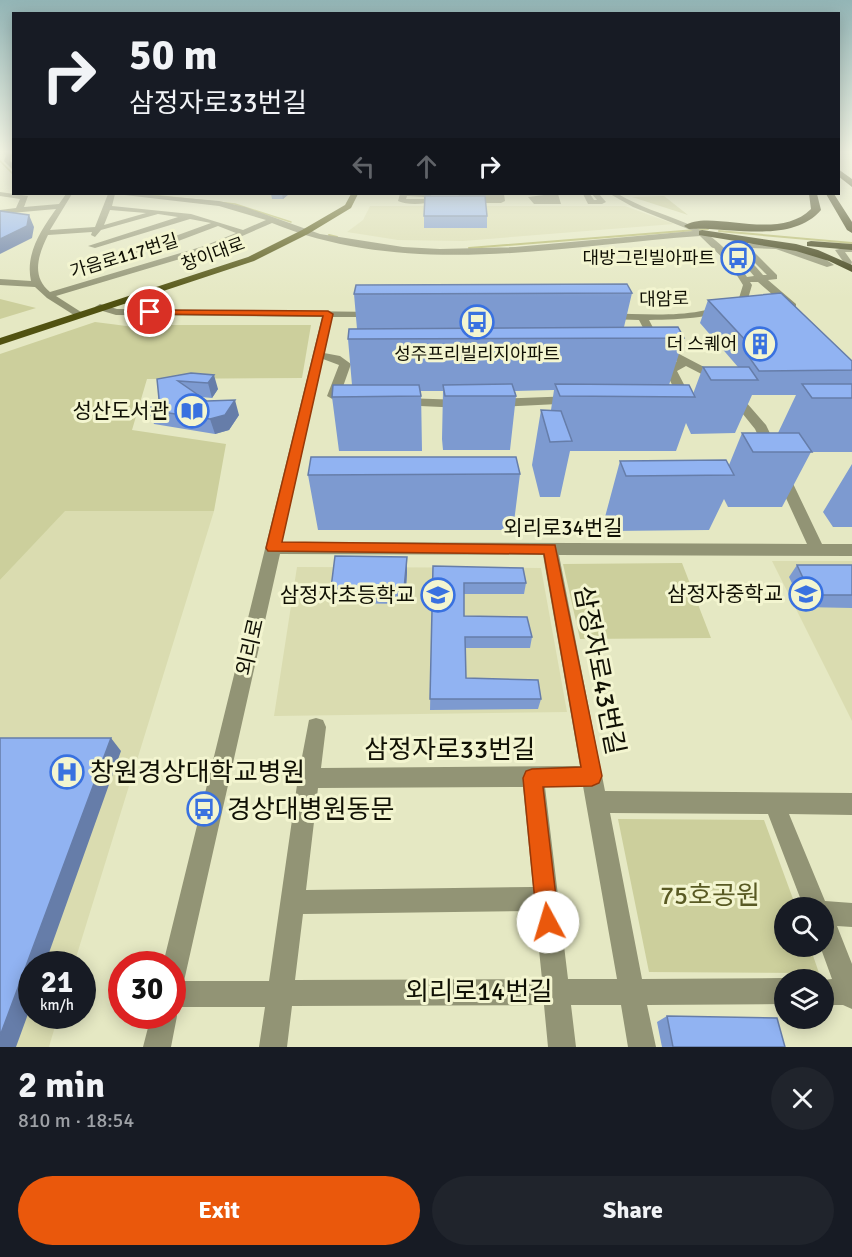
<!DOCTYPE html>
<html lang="en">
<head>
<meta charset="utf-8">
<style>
  :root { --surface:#171b24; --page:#20242c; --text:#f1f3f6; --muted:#9ea1a6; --accent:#ea580c }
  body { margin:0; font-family:Signika,"Noto Sans KR",sans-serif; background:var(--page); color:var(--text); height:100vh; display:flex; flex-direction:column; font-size:22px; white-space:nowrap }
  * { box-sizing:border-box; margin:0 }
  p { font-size:20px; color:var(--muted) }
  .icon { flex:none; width:33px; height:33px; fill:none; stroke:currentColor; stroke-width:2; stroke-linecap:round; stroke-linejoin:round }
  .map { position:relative; height:1047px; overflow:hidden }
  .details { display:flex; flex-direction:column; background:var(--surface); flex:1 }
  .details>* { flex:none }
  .top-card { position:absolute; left:12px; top:12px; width:828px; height:183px; border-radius:0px; box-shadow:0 3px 15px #0003; background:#171b24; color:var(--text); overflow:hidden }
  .controls { position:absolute; left:774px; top:897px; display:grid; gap:12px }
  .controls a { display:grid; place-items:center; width:60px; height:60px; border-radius:50%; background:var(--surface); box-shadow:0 3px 15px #0003; font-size:30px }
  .speed { position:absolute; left:18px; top:951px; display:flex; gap:12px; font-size:30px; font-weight:700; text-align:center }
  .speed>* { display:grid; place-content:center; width:78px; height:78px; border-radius:50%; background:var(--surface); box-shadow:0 3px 15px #0003; line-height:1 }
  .speed small { font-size:15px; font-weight:400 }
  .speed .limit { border:9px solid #d22; background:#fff; color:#111 }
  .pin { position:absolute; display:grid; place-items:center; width:51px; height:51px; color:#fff; margin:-26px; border:3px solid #fff; border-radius:50%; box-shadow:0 2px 6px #0007 }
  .me { position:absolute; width:66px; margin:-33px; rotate:354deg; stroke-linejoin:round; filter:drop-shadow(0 0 4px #0008) }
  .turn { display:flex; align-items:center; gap:21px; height:126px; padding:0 18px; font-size:27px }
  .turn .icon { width:78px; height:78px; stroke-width:2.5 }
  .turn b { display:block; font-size:42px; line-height:51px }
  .lanes { display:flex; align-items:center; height:57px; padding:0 18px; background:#0003; justify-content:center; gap:30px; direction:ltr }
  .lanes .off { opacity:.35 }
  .round { display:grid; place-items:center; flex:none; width:63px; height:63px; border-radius:32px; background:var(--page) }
  .headline { display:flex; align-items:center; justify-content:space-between; height:102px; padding:0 18px }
  h1 { font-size:36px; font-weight:700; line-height:45px }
  .button { display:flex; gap:12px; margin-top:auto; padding:12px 18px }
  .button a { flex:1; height:69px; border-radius:36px; background:var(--accent); color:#fff; font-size:24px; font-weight:700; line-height:69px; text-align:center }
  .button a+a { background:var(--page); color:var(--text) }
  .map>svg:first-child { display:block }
</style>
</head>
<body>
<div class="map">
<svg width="852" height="1047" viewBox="0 0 852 1047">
  <rect width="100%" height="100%" fill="#e5e8c3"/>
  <!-- built -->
  <path fill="#dadcb0" d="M370 206H625L674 224 463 241 398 240 347 232 363 220Z
    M64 511H214L74 964H32V1016H58L49 1047H0V580Z
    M772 561H852V721Z
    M297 567 541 568 567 712 274 716Z"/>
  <!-- green -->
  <path fill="#cccf9c" d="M664 196 688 215 632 197Z
    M0 299 36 308 0 319Z
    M95 322 166 331 163 325H311L302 378 147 379 132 430 226 444 214 511H65L0 580V354Z
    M682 563 711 638 580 639 563 564Z
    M618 819 764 820 796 907 784 908V946L810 947 819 973 649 972Z"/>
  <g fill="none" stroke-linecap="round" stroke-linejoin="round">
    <!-- stream-far1 -->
    <path stroke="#b4b76b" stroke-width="1.5" d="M0 161 14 175
      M142 194 235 204 291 222"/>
    <!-- stream -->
    <path stroke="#b4b76b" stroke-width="2" d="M719 231 852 243
      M329 235 337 237
      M469 248 708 229"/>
    <!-- minor -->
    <path fill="#929475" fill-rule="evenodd" d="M3 152H9L12 155 10 161 14 164V171L4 161 6 155Z
      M0 192 28 196 24 207 59 204 66 194H72L50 230 95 227 108 194H115L112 206 191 214 243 230 266 220 219 206 116 194H139L219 201 245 207 320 234 403 247 440 249 515 247 693 231 633 207 610 194H618C672 225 709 216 747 277L754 276 729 247V243H735L763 275H767L741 249V245C767 239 813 249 834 265L827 267 776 249 750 248 777 275V279L768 280 796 304V308H788L758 282H750L752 285 747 302C717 319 683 319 649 320L662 345 725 378 766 425 779 452 772 456 767 455 755 429 717 382 686 366 677 371 689 394 679 401H671V395L676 393 665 370 677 361 654 349 639 320 606 319 601 316 606 313C649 314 700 320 739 298L743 285 731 266 700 236C559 246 408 279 272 223L210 250 56 296 81 312 82 314 77 317 47 298 35 287 0 285V279L31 281C25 254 41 230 56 209L0 214V210L16 208 20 199 0 196ZM110 210 146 213 104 225ZM158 214 178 217 88 246 95 248 190 219 211 223 167 239 85 262 89 265 173 243 218 226 236 233 204 246 50 292C31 277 38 255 48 235L92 232 91 235 95 237 101 230Z
      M400 194H431L432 201C424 205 406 205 398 201ZM407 196 424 197V199H406Z
      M462 194H504L505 201 501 203H462L458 201V196Z
      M552 194H558L561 204H534L528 197Z
      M583 194H590L594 200H597L592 194H599L606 202 602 204H588Z
      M852 246V252H845L852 262 850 268 847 267 835 250Z
      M100 304 117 309 379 312 380 314 375 317H332L324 353 340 356 351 364 340 395 347 400 341 404 327 396 339 365 323 359 282 542 807 544 775 474 777 471H787L822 544H852V556L559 555 605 791 852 793V815L789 814 825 901 852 903V927L837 926 852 964V1009L843 1005H824L823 980 832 979 820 946H824V908H804L768 814 610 813 642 979 784 978 788 980H784V1004L647 1005 656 1047H628L621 1005H571L576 1047H548L544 1005 292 1006 287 1047H259L265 1007H174L177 1016 171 1047H143L151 1016H172V964H163L322 317 116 315 96 309 95 307ZM280 554 543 555 580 766 321 768 326 727 323 720 316 718 309 720 298 778 269 981H184ZM583 786 617 979H568L545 787ZM523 787 533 887 306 890 318 788ZM535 911 542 979 295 980 303 914Z
      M574 396 578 397V403L496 407 490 403 496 399Z
      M403 398 463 400 469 404 463 408 399 405V399Z"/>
    <!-- major -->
    <path fill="#515211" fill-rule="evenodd" d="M351 194H358L351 208 308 234 254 261 0 345V338L248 257 302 230 345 205Z"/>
    <!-- highway -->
    <path fill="#393a12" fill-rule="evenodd" d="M838 169 852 179V187L838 176Z
      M809 194H817L821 210C791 245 729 226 689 229L684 226C709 208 777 243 811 209Z
      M826 194H834L852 222V233L847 230Z
      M702 230 796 244 818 250 852 265V272L829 261 796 251 699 235V231Z
      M811 241 852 244V250L807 246V242Z"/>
  </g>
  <!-- wall -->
  <path fill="#7d9ad0" d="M271 194H289L283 199H272Z
    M424 216H487V228H424Z
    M632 293 624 327 684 338 669 385 693 394 703 367H738L700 323 708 300 852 361V452H811L782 507H728L724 499 709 530 610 531 605 517 620 461 729 465 742 433H778L796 395H752L735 433 691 434 686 423 676 451H570L560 497H540L532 465 541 410H551L554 390 515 391 516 396 510 450H443L442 439 443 391H421L422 451H339L332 397 352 385 348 339 357 329 354 294Z
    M191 373 218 389 212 398 201 397 207 401 239 415 229 430 215 434 154 424 148 410 159 399 157 379Z
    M852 464V527H833L823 512Z
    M520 474 513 530H318L308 475Z
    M407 557V572L405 604 333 603 331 588Z
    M797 565H852V608L803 607 789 577Z
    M433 566 526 583 524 594H464V616L532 637 530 648H465L466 678 541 699 538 709 430 710Z
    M667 1016 785 1047H662L657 1022Z"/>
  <!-- shaded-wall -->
  <path fill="#667da9" d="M282 194H289L283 199Z
    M29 215 34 227 32 238 0 254V239Z
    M214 375 218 389 212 398 208 383Z
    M235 400 239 415 229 430 215 434 210 419Z
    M407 557V572L405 604 404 589Z
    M111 738 121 751 45 964H32V1003L16 1047H0V1036Z"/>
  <!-- building -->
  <path fill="#91b3f2" stroke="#667da9" stroke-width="1.5" d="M425 196H485L487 216H424Z
    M0 211 29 215 27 226 0 239Z
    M627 284 632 293 354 294 356 285Z
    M781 293 852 361V370L759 371 749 357H761L708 300Z
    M678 327 684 338 348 339 349 329Z
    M703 367H749L758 380H711Z
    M191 373 214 375 208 383 178 381 207 401 235 400 225 415 210 419 148 410 159 399 157 379Z
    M512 384 516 396H445L443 385Z
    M555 384 689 385 695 397 560 396Z
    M802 384H852V398H812Z
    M333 385H419L421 396 332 397Z
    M541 410 561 411 572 441 550 442Z
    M742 433H799L812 452H753Z
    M311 457H516L520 474 308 475Z
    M726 460 734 475 626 476 620 461Z
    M335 556 407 557 404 589 331 588Z
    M797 565H852V595H811Z
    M433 566 523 568 526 583H464V616L527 617 532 637H465L466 678 538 680 541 699H430Z
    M0 738H111L0 1036Z
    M667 1016 777 1018 785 1047H673Z"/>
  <!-- sky -->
  <linearGradient id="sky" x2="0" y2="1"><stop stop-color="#93b5b6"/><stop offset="0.51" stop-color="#f3f5e4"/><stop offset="1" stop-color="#f3f5e4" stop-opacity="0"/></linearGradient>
  <rect width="852" height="298" fill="url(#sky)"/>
  <!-- route -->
  <path fill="#ea580c" stroke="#983908" stroke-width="1.5" d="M150 310 328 311 333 314 282 542 555 545 602 776 599 783 592 786 543 787 559 922 555 929 548 933 540 929 537 922 523 778 526 771 532 769 581 767 544 554 268 551 266 548 323 316 147 314 145 312Z"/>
  <!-- icons -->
  <defs>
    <symbol id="bus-ring" viewBox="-11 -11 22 22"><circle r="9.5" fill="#f3f5d0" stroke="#3971e0" stroke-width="1.5"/><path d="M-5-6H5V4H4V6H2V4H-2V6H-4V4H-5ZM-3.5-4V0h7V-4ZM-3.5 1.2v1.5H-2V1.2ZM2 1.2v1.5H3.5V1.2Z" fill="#3971e0"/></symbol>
    <symbol id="building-ring" viewBox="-11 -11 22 22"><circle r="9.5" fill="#f3f5d0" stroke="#3971e0" stroke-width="1.5"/><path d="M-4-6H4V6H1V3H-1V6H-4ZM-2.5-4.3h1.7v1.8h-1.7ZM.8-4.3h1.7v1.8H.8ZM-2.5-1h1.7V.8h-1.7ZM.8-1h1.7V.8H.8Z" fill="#3971e0"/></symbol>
    <symbol id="library-ring" viewBox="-11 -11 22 22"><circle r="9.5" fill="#f3f5d0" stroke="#3971e0" stroke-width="1.5"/><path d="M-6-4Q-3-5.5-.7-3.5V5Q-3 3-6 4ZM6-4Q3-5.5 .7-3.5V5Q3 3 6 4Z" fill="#3971e0"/></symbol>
    <symbol id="school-ring" viewBox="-11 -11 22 22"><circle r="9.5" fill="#f3f5d0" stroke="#3971e0" stroke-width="1.5"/><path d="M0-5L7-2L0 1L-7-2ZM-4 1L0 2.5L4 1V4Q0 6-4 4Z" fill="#3971e0"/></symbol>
    <symbol id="hospital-ring" viewBox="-11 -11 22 22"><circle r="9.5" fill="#f3f5d0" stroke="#3971e0" stroke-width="1.5"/><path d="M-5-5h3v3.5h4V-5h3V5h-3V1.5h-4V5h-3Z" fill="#3971e0"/></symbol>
  </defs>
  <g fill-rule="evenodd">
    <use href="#bus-ring" x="719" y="239" width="38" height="38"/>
    <use href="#bus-ring" x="458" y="303" width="38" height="38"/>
    <use href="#building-ring" x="741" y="325" width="38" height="38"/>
    <use href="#library-ring" x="173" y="392" width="38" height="38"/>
    <use href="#school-ring" x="787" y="575" width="38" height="38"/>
    <use href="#school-ring" x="419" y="576" width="38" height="38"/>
    <use href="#hospital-ring" x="48" y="753" width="38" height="38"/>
    <use href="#bus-ring" x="185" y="790" width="38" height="38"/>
  </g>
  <g text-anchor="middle" stroke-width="6" stroke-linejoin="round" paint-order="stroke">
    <!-- far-street labels -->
    <g font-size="18" fill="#101004" stroke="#f3f5d0">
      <text transform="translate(213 254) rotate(-20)" y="6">창이대로</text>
      <text transform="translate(124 256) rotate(-17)" y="6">가음로117번길</text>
      <text transform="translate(664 299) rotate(-1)" y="6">대암로</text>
    </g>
    <!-- far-poi labels -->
    <g font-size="18" fill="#101004" stroke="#f3f5d0" text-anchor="end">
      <text x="715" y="264">대방그린빌아파트</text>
      <text x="737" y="350">더 스퀘어</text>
      <text x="477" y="360" text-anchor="middle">성주프리빌리지아파트</text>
    </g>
    <!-- poi labels -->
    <g font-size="21" fill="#101004" stroke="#f3f5d0" text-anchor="end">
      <text x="169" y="418">성산도서관</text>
      <text x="783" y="601">삼정자중학교</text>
      <text x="415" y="602">삼정자초등학교</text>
    </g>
    <!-- street labels -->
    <g font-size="21" fill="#101004" stroke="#f3f5d0">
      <text x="563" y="535">외리로34번길</text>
      <text transform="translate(250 647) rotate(-77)" y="7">외리로</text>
    </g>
    <!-- near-street labels -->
    <g font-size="26" fill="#101004" stroke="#f3f5d0">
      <text transform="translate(600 670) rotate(79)" y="9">삼정자로43번길</text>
      <text x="450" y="758">삼정자로33번길</text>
      <text x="479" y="1000">외리로14번길</text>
    </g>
    <!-- near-poi labels -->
    <g font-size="26" fill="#101004" stroke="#f3f5d0" text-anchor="start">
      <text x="90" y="781">창원경상대학교병원</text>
      <text x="227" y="818">경상대병원동문</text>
    </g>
    <!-- near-park labels -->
    <g font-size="26" fill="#595a23" stroke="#f3f5d0">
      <text x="710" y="904">75호공원</text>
    </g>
  </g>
</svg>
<div class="controls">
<a><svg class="icon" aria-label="search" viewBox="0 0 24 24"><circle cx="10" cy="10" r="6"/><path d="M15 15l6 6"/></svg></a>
<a><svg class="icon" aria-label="layers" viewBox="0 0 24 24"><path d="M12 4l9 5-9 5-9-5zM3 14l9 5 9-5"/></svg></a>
</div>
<div class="speed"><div>21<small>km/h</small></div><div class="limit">30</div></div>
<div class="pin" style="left:150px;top:312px;background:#d93025"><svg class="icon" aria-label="arrive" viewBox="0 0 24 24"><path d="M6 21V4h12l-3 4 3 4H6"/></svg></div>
<svg class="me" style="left:548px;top:922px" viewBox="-20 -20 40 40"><circle r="19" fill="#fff"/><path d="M0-13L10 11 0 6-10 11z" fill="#ea580c"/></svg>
<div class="top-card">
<div class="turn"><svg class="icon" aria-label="right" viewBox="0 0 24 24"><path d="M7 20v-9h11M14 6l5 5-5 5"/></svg><div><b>50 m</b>삼정자로33번길</div></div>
<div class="lanes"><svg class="icon off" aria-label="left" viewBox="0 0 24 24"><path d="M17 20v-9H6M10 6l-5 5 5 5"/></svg><svg class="icon off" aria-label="ahead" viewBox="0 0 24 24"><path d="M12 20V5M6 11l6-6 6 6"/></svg><svg class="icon" aria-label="right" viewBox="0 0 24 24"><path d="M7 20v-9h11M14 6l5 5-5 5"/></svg></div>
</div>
</div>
<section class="details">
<div class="headline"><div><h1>2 min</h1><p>810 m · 18:54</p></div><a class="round"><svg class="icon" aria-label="close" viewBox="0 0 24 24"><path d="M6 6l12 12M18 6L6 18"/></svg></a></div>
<div class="button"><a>Exit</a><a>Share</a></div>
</section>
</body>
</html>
